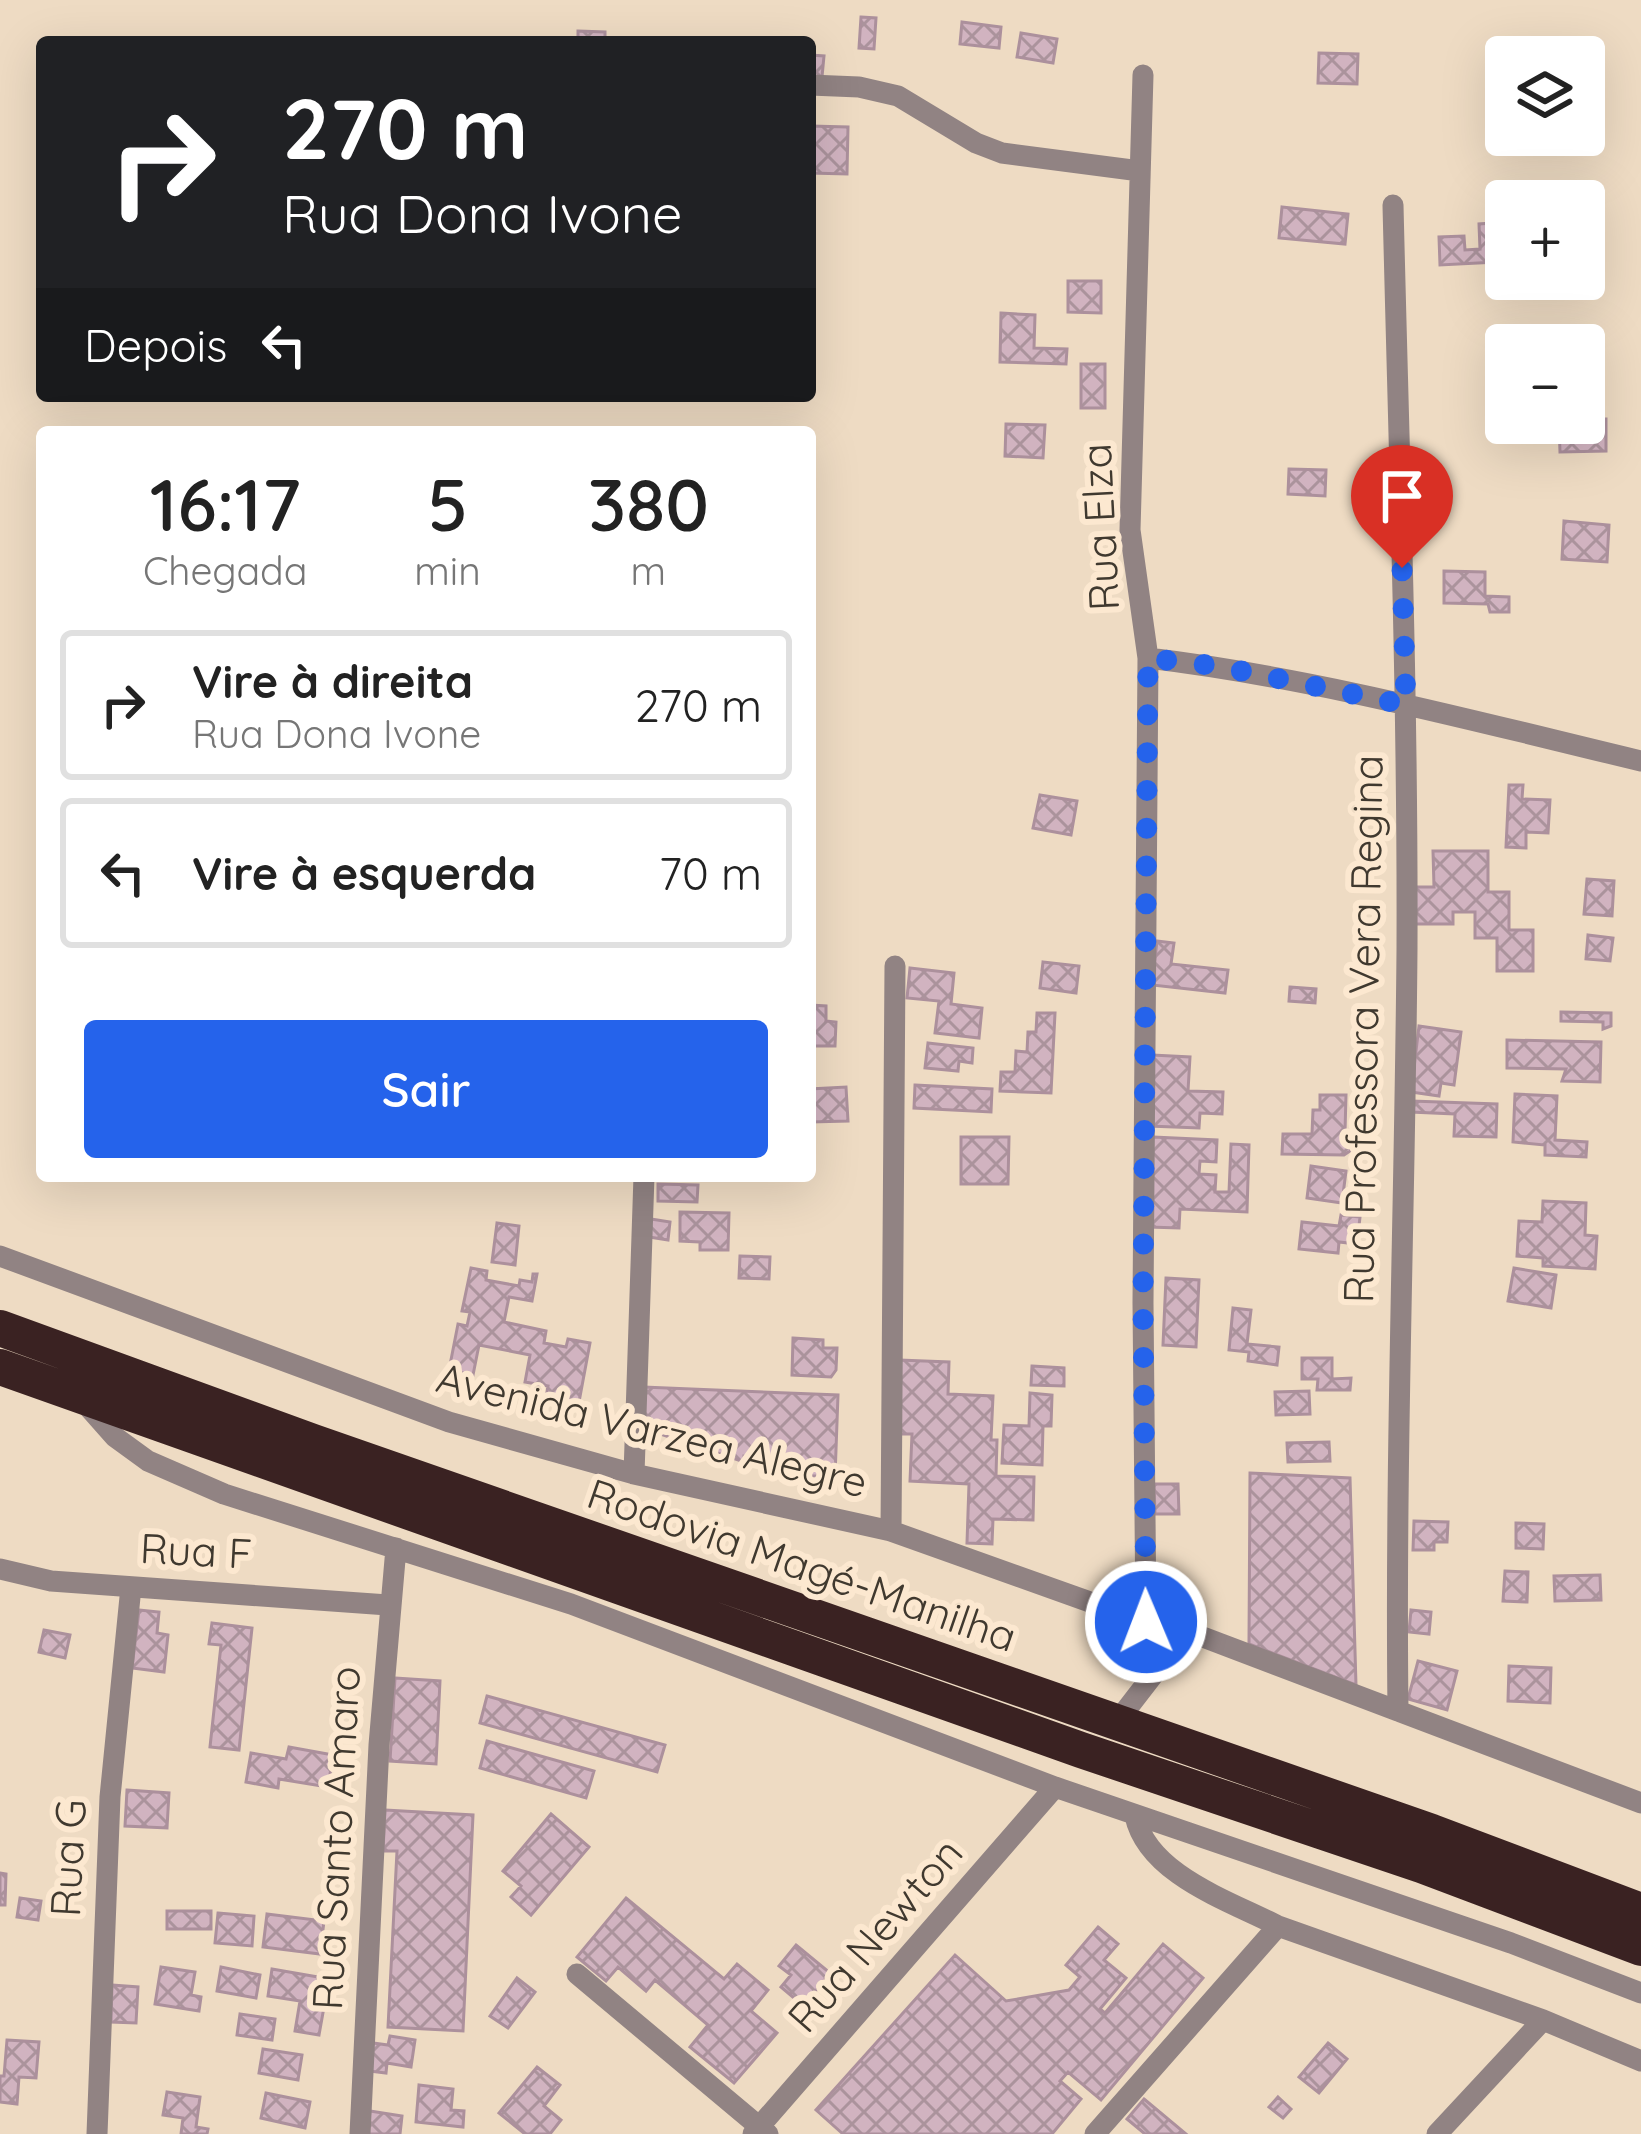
<!DOCTYPE html>
<html lang="pt">
<head>
<meta charset="utf-8">
<style>
  :root { --surface:#fff; --page:#f6f6f6; --text:#222; --muted:#767676; --line:#e0e0e0; --accent:#2563eb }
  body { margin:0; font-family:Quicksand,sans-serif; background:var(--page); color:var(--text); height:100vh; display:flex; flex-direction:column; font-size:45px; white-space:nowrap }
  * { box-sizing:border-box; margin:0 }
  p { font-size:39px; color:var(--muted) }
  .icon { flex:none; width:66px; height:66px; fill:none; stroke:currentColor; stroke-width:2; stroke-linecap:round; stroke-linejoin:round }
  .map { position:relative; flex:1; overflow:hidden }
  .side { position:absolute; left:36px; top:426px; width:780px; height:756px; display:flex; flex-direction:column; background:var(--surface); border-radius:12px; box-shadow:0 12px 48px #0002 }
  .side>* { flex:none }
  .top-card { position:absolute; left:36px; top:36px; width:780px; height:366px; border-radius:12px; box-shadow:0 12px 48px #0002; background:#202124; color:#fff; overflow:hidden }
  .fabs { position:absolute; left:1485px; top:36px; display:grid; gap:24px }
  .fabs a { display:grid; place-items:center; width:120px; height:120px; border-radius:12px; background:var(--surface); box-shadow:0 12px 48px #0002; font-size:60px }
  .pin { position:absolute; display:grid; place-items:center; width:102px; height:102px; color:#fff; margin:-123px -51px; border-radius:50% 50% 50% 0; rotate:-45deg; box-shadow:0 0 12px #0007 }
  .pin .icon { rotate:45deg }
  .me { position:absolute; width:132px; margin:-66px; rotate:359deg; stroke-linejoin:round; filter:drop-shadow(0 0 9px #0008) }
  .turn { display:flex; align-items:center; gap:42px; height:252px; padding:0 48px; font-size:54px }
  .turn .icon { width:156px; height:156px; stroke-width:2.5 }
  .turn b { display:block; font-size:84px; line-height:102px }
  .then { display:flex; align-items:center; height:114px; padding:0 48px; background:#0003; gap:24px; font-size:45px }
  .eta { display:flex; justify-content:space-evenly; align-items:center; height:204px; text-align:center }
  .eta b { font-size:72px; font-weight:600; line-height:84px }
  .primary-button { display:flex; gap:24px; margin-top:auto; padding:24px 48px }
  .primary-button a { flex:1; height:138px; border-radius:12px; background:var(--accent); color:#fff; font-size:48px; font-weight:600; line-height:138px; text-align:center }
  ul { padding:0; list-style:none }
  li { display:flex; align-items:center; gap:36px; height:150px; margin:0 24px 18px; padding:0 24px; border:6px solid var(--line); border-radius:12px }
  li div { flex:1 }
  li b { display:block; font-size:45px }
  li em { font-style:normal }
  .map>svg:first-child { display:block }
</style>
</head>
<body>
<div class="map">
<svg width="1641" height="2134" viewBox="0 0 1641 2134">
  <defs>
    <pattern id="building-cross-hatch" width="8" height="8" patternUnits="userSpaceOnUse" patternTransform="scale(3)"><rect width="8" height="8" fill="#d1b3c0"/><path d="M0 0l8 8M0 8l8-8" fill="none" stroke="#ab939c"/></pattern>
  </defs>
  <rect width="100%" height="100%" fill="#eedbc3"/>
  <!-- building -->
  <path fill="url(#building-cross-hatch)" stroke="#ac909c" stroke-width="3" d="M861 17 876 18 874 49 859 48Z
    M962 22 1001 27 999 48 960 44Z
    M578 31 605 32V42H578Z
    M1021 33 1057 39 1053 63 1017 57Z
    M1319 53 1358 54 1357 84 1318 83Z
    M810 55 824 56 822 77 810 76Z
    M810 126 848 127 847 174 810 173Z
    M1282 207 1348 214 1345 244 1279 238Z
    M1506 222V254H1501L1497 262 1440 265 1439 237 1464 236 1465 250 1480 249 1479 224Z
    M1068 281H1101V313L1068 312Z
    M1001 313 1035 315 1034 348 1067 349 1066 364 1000 362Z
    M1081 364H1105V408H1081Z
    M1584 419H1606V451L1560 452 1559 423H1584Z
    M1006 424 1045 425 1043 458 1005 456Z
    M1289 469 1326 470 1325 496 1288 494Z
    M1564 521 1609 525 1607 562 1562 559Z
    M1444 571 1485 572V596L1509 597V612H1490L1488 604 1444 603Z
    M1509 785H1523L1522 799 1550 800 1548 833 1526 832V848L1506 847Z
    M1040 795 1077 801 1071 835 1033 828Z
    M1433 851H1488V892H1509V930H1533V971H1497V938H1475V912H1453V924H1409V887H1434Z
    M1587 879 1614 881 1612 916 1584 914Z
    M1588 935 1613 938 1610 961 1586 959Z
    M1157 941 1174 943 1171 964 1228 970 1225 993 1152 985Z
    M1043 962 1079 966 1076 993 1040 988Z
    M910 968 954 973 951 1004 982 1008 979 1038 935 1033 939 1001 907 998Z
    M1290 987 1316 989 1315 1003 1289 1001Z
    M810 1005 826 1006V1021L836 1022 835 1046H810Z
    M1561 1012 1611 1013V1026L1603 1029V1022L1561 1021Z
    M1037 1013H1055L1051 1093 1000 1091 1001 1072H1015L1016 1051 1027 1052 1028 1032H1036Z
    M1419 1026 1461 1032 1454 1085 1441 1083 1439 1096 1411 1092Z
    M1507 1040 1601 1042 1600 1082 1562 1081 1566 1069 1507 1068Z
    M928 1043 973 1048 972 1063 959 1061 958 1071 925 1068Z
    M1152 1055 1190 1057 1188 1091 1223 1092 1222 1114 1200 1113 1199 1128 1149 1126Z
    M915 1085 992 1089 991 1112 914 1108Z
    M846 1087 848 1121 811 1122 810 1089Z
    M1515 1094 1557 1096 1555 1140 1587 1142 1586 1157 1545 1155V1145L1513 1142Z
    M1320 1095H1346L1345 1132H1351L1350 1151 1344 1155 1282 1154 1283 1134H1312L1313 1110H1320Z
    M1411 1101 1497 1104 1496 1137 1454 1136 1455 1114 1411 1112Z
    M961 1137H1009L1008 1184H961Z
    M1153 1137 1217 1140 1216 1162 1200 1161 1199 1174 1216 1175 1215 1192H1229L1231 1144 1249 1145 1247 1212 1180 1209 1179 1228 1149 1227Z
    M1311 1166 1346 1171 1342 1203 1307 1198Z
    M658 1184 698 1185 697 1202 658 1201Z
    M1543 1201 1586 1203 1585 1235 1597 1236 1595 1269 1543 1266V1258L1517 1256 1519 1221 1542 1222Z
    M680 1212 729 1213 728 1250H700V1242L680 1241Z
    M1341 1215 1360 1217 1357 1244 1339 1242 1338 1253 1299 1249 1302 1222 1339 1226Z
    M651 1219 670 1222 668 1240 649 1237Z
    M497 1223 519 1226 515 1265 492 1262Z
    M740 1256 770 1257 769 1279 739 1278Z
    M471 1268 487 1271 486 1280 519 1286 520 1280 532 1282 533 1274H537L532 1301 509 1297 504 1322 546 1331 544 1343 566 1347 568 1339 590 1343 579 1402 546 1396 548 1386 525 1382 530 1355 479 1345 473 1375 449 1370 458 1324 467 1326 470 1312 462 1311Z
    M1514 1268 1556 1275 1551 1308 1508 1301Z
    M1166 1278 1199 1280 1196 1347 1163 1345Z
    M1233 1308 1251 1310 1247 1344 1279 1347 1277 1365 1248 1361 1249 1352 1229 1350Z
    M793 1338 823 1340V1348H837L836 1370 831 1377 792 1375Z
    M1302 1358H1332V1379L1351 1378 1350 1390H1317L1318 1379H1302Z
    M899 1360 949 1362 948 1394 993 1396 991 1440H997L996 1476 1034 1477 1033 1520 993 1519 992 1544 967 1543 969 1484 910 1481 912 1434H896Z
    M1032 1366 1064 1368V1386L1031 1385Z
    M643 1387 838 1395 835 1477 773 1474V1457L744 1456V1462L642 1428Z
    M1309 1391 1310 1414 1276 1415 1275 1392Z
    M1030 1393 1052 1395 1051 1426H1043L1042 1465 1002 1463 1004 1425 1029 1426Z
    M1329 1442 1330 1461 1288 1462 1287 1443Z
    M1250 1473 1350 1478 1356 1685 1249 1644Z
    M1154 1484H1178L1179 1514H1155Z
    M1414 1521 1448 1522 1447 1542H1434V1550H1413Z
    M1516 1523 1544 1524 1543 1549 1516 1548Z
    M1505 1571 1528 1572 1527 1602 1503 1601Z
    M1600 1575 1601 1600 1555 1601 1554 1576Z
    M139 1610 159 1612 157 1633 168 1635 164 1672 132 1668Z
    M1411 1610 1431 1612 1429 1634 1409 1632Z
    M212 1623 252 1628 239 1750 210 1747 221 1645 209 1644Z
    M44 1630 70 1635 65 1658 39 1652Z
    M1418 1661 1457 1671 1447 1710 1408 1699Z
    M1509 1666 1551 1668 1550 1703 1508 1701Z
    M395 1678 440 1681 436 1764 390 1761Z
    M487 1696 665 1745 657 1772 480 1723Z
    M487 1741 594 1771 586 1798 480 1768Z
    M289 1747 333 1755 328 1787 279 1779 278 1788 246 1782 251 1753 286 1759Z
    M127 1790 169 1793 167 1828 125 1826Z
    M385 1810 473 1815 463 2031 388 2027 397 1851H383Z
    M551 1814 589 1847 531 1915 511 1897 521 1886 503 1871Z
    M0 1873 6 1874 5 1905H0Z
    M20 1898 41 1901 38 1920 17 1917Z
    M626 1898 724 1979 737 1964 768 1990 751 2011 777 2033 734 2083 690 2047 708 2025 655 1980 646 1991 618 1967 606 1981 577 1957Z
    M167 1911H211V1929H167Z
    M218 1913 254 1916 252 1946 215 1943Z
    M267 1914 324 1921 320 1954 263 1947Z
    M1098 1927 1118 1944 1104 1960 1126 1978 1100 2009 1105 2013 1163 1944 1203 1978 1101 2100 1068 2072 1060 2081 1081 2099 1052 2134H843L816 2110 955 1955 1006 2001 1069 1990 1080 1977 1066 1965Z
    M796 1945 830 1973 814 1993 800 2003 781 1987 791 1975 779 1966Z
    M161 1967 195 1972 191 1995 201 1997 199 2011 155 2004Z
    M221 1967 260 1975 256 1998 217 1991Z
    M272 1969 318 1977 314 2006 324 2007 319 2035 295 2031 300 2001 268 1996Z
    M517 1978 535 1992 508 2028 490 2016Z
    M112 1985 138 1987 136 2023 111 2022Z
    M240 2014 275 2019 272 2040 237 2035Z
    M390 2036 415 2040 411 2067 387 2063 386 2073 369 2071 373 2043 388 2045Z
    M7 2040 39 2042 36 2078 19 2077 17 2104 0 2102V2076H4Z
    M1328 2043 1347 2059 1319 2093 1299 2077Z
    M263 2049 302 2055 298 2080 259 2073Z
    M537 2067 560 2085 544 2106 561 2120 550 2134H525L499 2113Z
    M419 2085 453 2089 451 2110 464 2111 463 2127 416 2122Z
    M167 2092 200 2097 196 2127 208 2129 207 2134H181L183 2118 163 2115Z
    M266 2093 310 2102 305 2128 261 2118Z
    M1278 2097 1291 2109 1283 2118 1269 2107Z
    M1144 2099 1186 2134H1145L1127 2119Z
    M370 2111 402 2116 400 2134H367Z"/>
  <g fill="none" stroke-linecap="round" stroke-linejoin="round">
    <!-- street -->
    <path stroke="#918383" stroke-width="21" d="M1143 75 1130 530 1148 658 1143 1303 1146 1622
      M810 85 859 87 898 96 976 143 1002 153 1140 171
      M1393 205C1399 453 1408 701 1407 949 1405 1203 1395 1457 1398 1711
      M1148 658C1315 678 1478 722 1641 761
      M0 1256 449 1422 634 1474 891 1531 1146 1622 1187 1631 1641 1803
      M84 1402 115 1437 148 1461 224 1494 571 1604 1055 1787 1511 1943 1641 1993
      M634 1474 644 1176
      M891 1531 895 966
      M0 1569 51 1581 388 1605
      M1116 1723 1187 1631
      M1278 1926 1543 2020 1641 2061
      M577 1974 768 2134
      M97 2134 110 1797 131 1587
      M360 2134 379 1745 396 1548
      M753 2134 1055 1787
      M1095 2134 1278 1926C1230 1901 1148 1875 1135 1816
      M1437 2134 1543 2020"/>
    <!-- highway -->
    <path stroke="#3a2222" stroke-width="36" d="M0 1328 313 1442 1432 1832 1641 1911
      M0 1367 1081 1750 1421 1865 1641 1948"/>
  </g>
  <g fill="none" stroke-linecap="round" stroke-linejoin="round">
    <!-- route -->
    <path stroke="#2563eb" stroke-width="21" stroke-dasharray="0 37.8" d="M1146 1622 1143 1303 1148 658 1217 666 1406 705 1402 568"/>
  </g>
  <g text-anchor="middle" stroke-width="12" stroke-linejoin="round" paint-order="stroke">
    <!-- street labels -->
    <g font-size="42" fill="#40392f" stroke="#fce8d0">
      <text transform="translate(1100 527) rotate(-93)" y="15">Rua Elza</text>
      <text transform="translate(1363 1029) rotate(-89)" y="15">Rua Professora Vera Regina</text>
      <text transform="translate(652 1430) rotate(14)" y="15">Avenida Varzea Alegre</text>
      <text transform="translate(196 1551) rotate(3)" y="15">Rua F</text>
      <text transform="translate(802 1565) rotate(19)" y="15">Rodovia Magé-Manilha</text>
      <text transform="translate(336 1838) rotate(-87)" y="15">Rua Santo Amaro</text>
      <text transform="translate(68 1858) rotate(-87)" y="15">Rua G</text>
      <text transform="translate(875 1935) rotate(-49)" y="15">Rua Newton</text>
    </g>
  </g>
</svg>
<div class="fabs">
<a><svg class="icon" aria-label="layers" viewBox="0 0 24 24"><path d="M12 4l9 5-9 5-9-5zM3 14l9 5 9-5"/></svg></a>
<a>+</a>
<a>−</a>
</div>
<div class="pin" style="left:1402px;top:568px;background:#d93025"><svg class="icon" aria-label="arrive" viewBox="0 0 24 24"><path d="M6 21V4h12l-3 4 3 4H6"/></svg></div>
<svg class="me" style="left:1146px;top:1622px" viewBox="-20 -20 40 40"><circle r="17" fill="#2563eb" stroke="#fff" stroke-width="3"/><path d="M0-11L8 9 0 5-8 9z" fill="#fff"/></svg>
<div class="top-card">
<div class="turn"><svg class="icon" aria-label="right" viewBox="0 0 24 24"><path d="M7 20v-9h11M14 6l5 5-5 5"/></svg><div><b>270 m</b>Rua Dona Ivone</div></div>
<div class="then">Depois<svg class="icon" aria-label="left" viewBox="0 0 24 24"><path d="M17 20v-9H6M10 6l-5 5 5 5"/></svg></div>
</div>
<section class="side">
<div class="eta">
<div><b>16:17</b><p>Chegada</p></div>
<div><b>5</b><p>min</p></div>
<div><b>380</b><p>m</p></div>
</div>
<ul>
<li><svg class="icon" aria-label="right" viewBox="0 0 24 24"><path d="M7 20v-9h11M14 6l5 5-5 5"/></svg><div><b>Vire à direita</b><p>Rua Dona Ivone</p></div><em>270 m</em></li>
<li><svg class="icon" aria-label="left" viewBox="0 0 24 24"><path d="M17 20v-9H6M10 6l-5 5 5 5"/></svg><div><b>Vire à esquerda</b></div><em>70 m</em></li>
</ul>
<div class="primary-button"><a>Sair</a></div>
</section>
</div>
</body>
</html>
